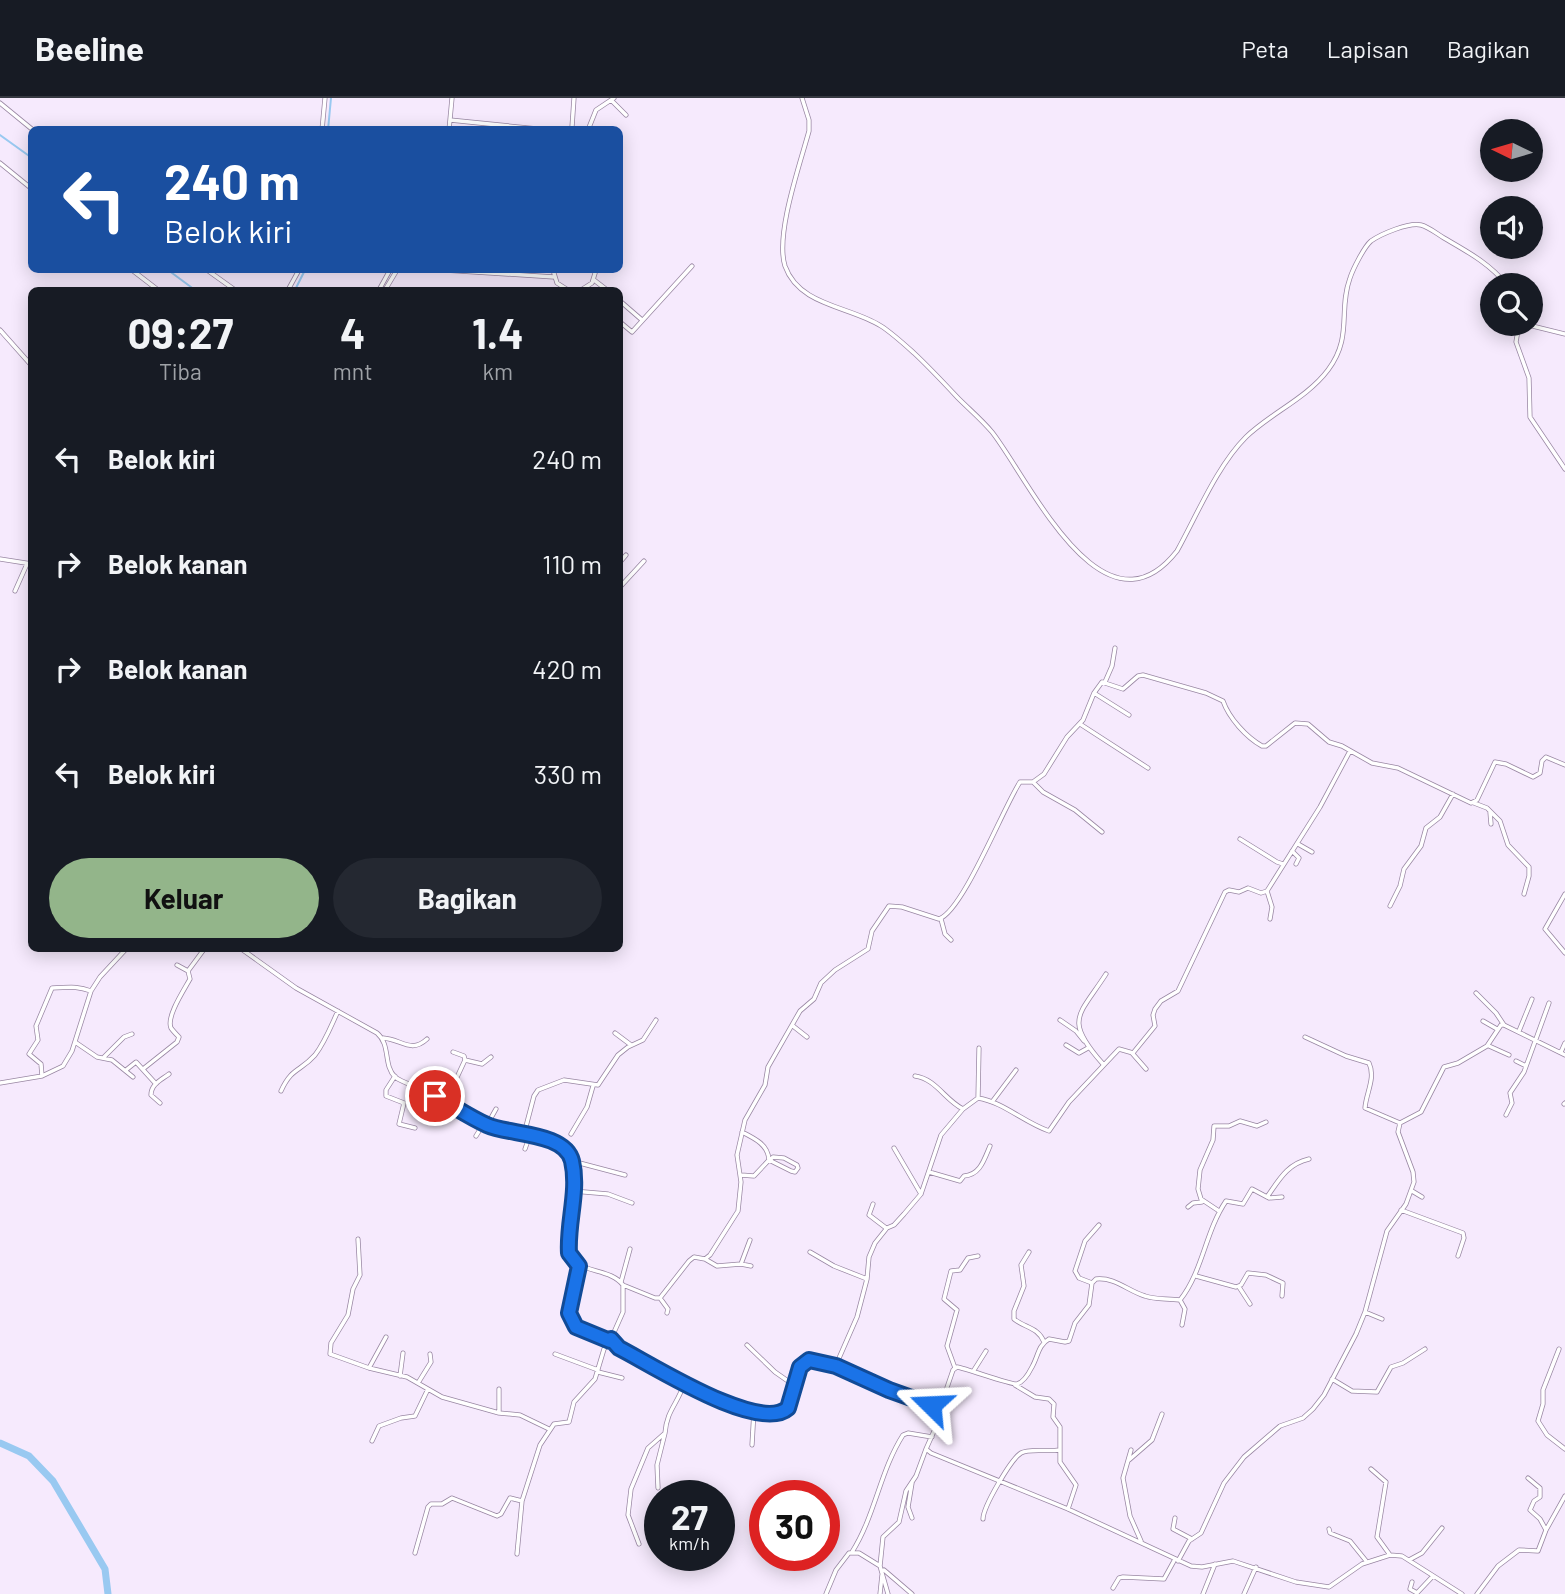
<!DOCTYPE html>
<html lang="id">
<head>
<meta charset="utf-8">
<style>
  :root { --surface:#171b24; --page:#242831; --text:#f1f3f6; --muted:#9ea1a6; --line:#363941; --accent:#93b58a }
  body { margin:0; font-family:Barlow,sans-serif; background:var(--page); color:var(--text); height:100vh; display:flex; flex-direction:column; font-size:26px; white-space:nowrap }
  * { box-sizing:border-box; margin:0 }
  p { font-size:23px; color:var(--muted) }
  .icon { flex:none; width:38px; height:38px; fill:none; stroke:currentColor; stroke-width:2; stroke-linecap:round; stroke-linejoin:round }
  .map { position:relative; flex:1; overflow:hidden }
  .drawer { position:absolute; left:28px; top:189px; width:595px; height:665px; display:flex; flex-direction:column; background:var(--surface); border-radius:10px; box-shadow:0 4px 18px #0003 }
  .drawer>* { flex:none }
  .banner { position:absolute; left:28px; top:28px; width:595px; height:147px; border-radius:10px; box-shadow:0 4px 18px #0003; background:#1a4fa0; color:#fff; overflow:hidden }
  .needle { width:46px; rotate:275deg }
  .tools { position:absolute; left:1480px; top:21px; display:grid; gap:14px }
  .tools a { display:grid; place-items:center; width:63px; height:63px; border-radius:50%; background:var(--surface); box-shadow:0 4px 18px #0003; font-size:35px }
  .speed { position:absolute; left:644px; top:1382px; display:flex; gap:14px; font-size:35px; font-weight:700; text-align:center }
  .speed>* { display:grid; place-content:center; width:91px; height:91px; border-radius:50%; background:var(--surface); box-shadow:0 4px 18px #0003; line-height:1 }
  .speed small { font-size:18px; font-weight:400 }
  .speed .limit { border:10px solid #d22; background:#fff; color:#111 }
  .pin { position:absolute; display:grid; place-items:center; width:60px; height:60px; color:#fff; margin:-30px; border:4px solid #fff; border-radius:50%; box-shadow:0 2px 7px #0007 }
  .me { position:absolute; width:77px; margin:-38px; rotate:291deg; stroke-linejoin:round; filter:drop-shadow(0 0 5px #0008) }
  .turn { display:flex; align-items:center; gap:24px; height:147px; padding:0 21px; font-size:32px }
  .turn .icon { width:91px; height:91px; stroke-width:2.5 }
  .turn b { display:block; font-size:49px; line-height:60px }
  .eta { display:flex; justify-content:space-evenly; align-items:center; height:119px; text-align:center }
  .eta b { font-size:42px; font-weight:700; line-height:49px }
  .action { display:flex; gap:14px; margin-top:auto; padding:14px 21px }
  .action a { flex:1; height:80px; border-radius:42px; background:var(--accent); color:#111; font-size:28px; font-weight:700; line-height:80px; text-align:center }
  .action a+a { background:var(--page); color:var(--text) }
  ul { padding:0; list-style:none }
  li { display:flex; align-items:center; gap:21px; height:105px; padding:0 21px }
  li div { flex:1 }
  li b { display:block; font-size:26px }
  li em { font-style:normal }
  header { display:flex; align-items:center; gap:42px; box-sizing:border-box; height:98px; padding:0 35px; background:var(--surface); border-bottom:2px solid var(--line) }
  header strong { font-size:33px }
  nav { display:flex; gap:38px; margin-inline-start:auto; font-size:24px }
  .map>svg:first-child { display:block }
</style>
</head>
<body>
<header>
<strong>Beeline</strong>
<nav><a>Peta</a><a>Lapisan</a><a>Bagikan</a></nav>
</header>
<div class="map">
<svg width="1565" height="1496" viewBox="0 0 1565 1496">
  <rect width="100%" height="100%" fill="#f6eafd"/>
  <g fill="none" stroke-linecap="round" stroke-linejoin="round">
    <!-- stream -->
    <path stroke="#99c9f1" stroke-width="2" d="M328 32 331 0
      M0 37 32 60
      M168 172 195 192
      M295 192 305 172"/>
    <!-- river -->
    <path stroke="#99c9f1" stroke-width="7" d="M0 1345 29 1358 53 1383 105 1471 108 1496"/>
    <defs>
      <path id="minor" d="M802 0 809 22V33C800 66 775 137 785 168 799 208 850 208 881 228 892 235 904 246 914 255 929 269 944 285 958 300 969 311 982 322 992 334 1029 381 1103 547 1177 453 1197 417 1217 368 1246 339 1271 315 1307 300 1328 272 1353 239 1338 213 1350 180 1353 171 1364 149 1371 143 1381 136 1409 124 1421 127 1429 129 1437 136 1444 140 1468 154 1489 165 1507 187
        M611 2 626 17
        M0 5 33 32
        M450 22 548 32
        M322 32 325 0
        M449 32 452 0
        M569 32 572 29 574 0
        M588 32 596 12 614 0
        M0 65 32 91
        M132 172 158 192
        M207 172 235 192
        M443 172 554 179
        M553 172 557 185 568 192
        M594 182 607 192
        M288 192 299 172
        M379 192 390 172
        M385 192 397 172
        M581 192 592 185 596 172
        M620 203 642 222
        M620 224 632 234 692 168
        M1519 226 1516 244 1529 280 1530 319 1565 371
        M1524 226 1565 236
        M0 232 32 268
        M0 461 32 466
        M620 464 626 457
        M620 489 644 463
        M15 493 27 466
        M1105 584 1112 568 1115 550
        M1094 595 1129 617
        M1080 626 1148 670
        M1033 684 1043 694 1075 712 1102 734
        M1474 705 1487 710 1500 723 1508 747 1529 769V778L1524 796
        M1490 714 1491 726
        M1240 741 1277 764 1283 766
        M1298 746 1312 754
        M1292 753 1299 760 1296 766
        M1267 793 1272 809 1270 821
        M1565 796 1545 831 1565 855
        M1390 808 1400 788 1404 771 1421 748 1426 730 1440 719 1453 696
        M941 821 945 836 951 842
        M240 850 296 890 377 935C391 947 383 967 395 979 403 985 416 988 425 993 446 1003 466 1017 487 1027 513 1039 568 1032 573 1070L568 1147C569 1178 608 1167 623 1187V1214L611 1241 613 1245 699 1295 719 1304 772 1315H783L788 1310 800 1269 804 1264 814 1263 836 1267 889 1292 914 1299 939 1311 935 1331 926 1351 931 1355 1068 1411 1191 1468 1202 1469 1233 1463 1296 1484 1329 1489 1362 1466 1390 1457 1402 1458 1462 1496
        M177 867 188 873 205 850
        M1476 895 1496 915 1504 927
        M1060 922 1076 933 1084 943
        M1483 923 1497 931
        M793 928 807 939
        M1519 933 1532 901
        M615 935 631 947
        M1305 939 1346 958 1369 965C1376 980 1366 995 1365 1010L1400 1025
        M383 940C401 941 411 956 427 941
        M75 944 97 959 112 962 133 979
        M1066 947 1079 955 1088 950
        M1489 948 1509 957
        M1561 954 1565 945
        M1132 955 1146 971
        M104 959 124 939 132 936
        M465 962 482 966 491 959
        M1516 963 1526 968
        M1103 966C1063 921 1079 918 1106 876
        M143 971 177 944 179 939C176 936 173 933 171 930 166 919 184 892 190 881L188 873
        M126 972 136 964 156 986
        M42 978 41 966 29 956 38 942 36 928 52 890C67 890 75 887 91 893
        M395 978 386 992V998L404 1005 399 1026 415 1030
        M915 978C936 981 945 1002 963 1011
        M0 985 42 978 63 968 72 953 91 893 100 879 127 850
        M421 990 430 973
        M281 993C292 969 300 974 315 957 325 944 331 928 338 913
        M978 1000 979 950
        M446 1003 465 962 464 958 453 954
        M992 1004 1016 972
        M160 1005 151 997C151 986 161 982 169 976
        M1564 1006 1565 1005
        M1506 1017 1512 1005 1510 995 1524 974 1549 905
        M487 1027 496 1011
        M742 1034C756 1041 768 1047 769 1062
        M524 1036 534 998 538 992 564 982 598 987 618 957 628 949 643 942 656 922
        M571 1036 587 1009 593 988
        M476 1038 484 1025
        M894 1050 921 1096
        M525 1051 530 1037
        M769 1062 791 1073 795 1074 798 1070 797 1067 784 1060 773 1059 770 1062
        M572 1063 625 1077
        M929 1074 960 1083 964 1078C980 1077 984 1062 990 1048
        M741 1077 754 1078 769 1062
        M573 1093 608 1096 632 1105
        M1412 1093 1422 1099
        M1267 1099C1279 1082 1287 1066 1309 1061
        M873 1106 869 1117 886 1130
        M1188 1109 1193 1105 1202 1104
        M1401 1112 1463 1135 1464 1140 1458 1158
        M1219 1113 1201 1101 1198 1091 1200 1072 1213 1042 1214 1028H1229L1240 1023 1257 1028 1266 1024
        M358 1141 360 1177 353 1191 348 1217 331 1245 330 1256 369 1270 407 1279 442 1299 499 1315 520 1317 549 1331
        M810 1154 834 1168 867 1181
        M1029 1154 1021 1167 1024 1188 1014 1213V1221C1025 1230 1038 1229 1044 1244
        M705 1161 717 1168 741 1166 750 1142
        M741 1166 751 1168
        M579 1168 569 1209 570 1220 576 1229 610 1243
        M1196 1178 1236 1189 1241 1187 1248 1175 1266 1177 1283 1185 1282 1198
        M621 1184 630 1151
        M1092 1185 1079 1180 1075 1173 1085 1143 1099 1127
        M623 1187 655 1200H660L689 1163 694 1159 705 1161 710 1157 738 1113 741 1084 737 1057 745 1022 765 987 768 969 800 913 814 901 821 885 835 872 868 851 872 833 889 808 902 809 939 821C963 813 1003 710 1020 684H1033L1044 676 1067 639 1083 622 1094 595 1102 584 1123 591 1138 578 1143 577 1206 595 1223 603C1229 620 1246 639 1262 648H1266L1295 625 1308 626 1329 644 1342 648 1372 665 1398 670 1471 705 1477 702 1495 664 1506 666 1533 679 1540 675 1542 663 1546 659 1565 667
        M1239 1189 1250 1206
        M660 1200 668 1211 667 1215
        M1180 1202 1185 1211 1182 1227
        M1365 1214 1382 1221
        M747 1247 775 1274 795 1288
        M1559 1251 1543 1292V1306L1538 1323 1547 1337 1565 1351
        M555 1256 598 1272
        M836 1267 857 1219 867 1181 869 1159 875 1145 887 1130 894 1127 904 1116 921 1096 941 1037 963 1011 978 1000C1003 1004 1025 1025 1049 1033L1069 1004 1119 951 1133 955 1155 928 1153 917 1155 911 1161 903 1178 893 1225 794 1229 792 1239 794 1248 790 1261 795 1267 793 1320 709 1350 653
        M369 1270 386 1239
        M955 1270 947 1248 957 1212 944 1201 951 1173 960 1172 968 1160 978 1158
        M974 1272 986 1253
        M598 1274 622 1280
        M400 1278 403 1255
        M1332 1281 1352 1293 1377 1294 1391 1269 1403 1265 1425 1251
        M418 1285 431 1264 430 1256
        M1015 1287 1035 1299 1049 1301 1054 1306 1053 1319 1060 1329V1364L1076 1387 1068 1411
        M940 1310 953 1272 957 1269C968 1271 1011 1287 1017 1286 1024 1284 1029 1275 1032 1269 1038 1259 1038 1247 1049 1241L1065 1244 1069 1243 1075 1225 1089 1207 1092 1185 1096 1181C1115 1179 1128 1193 1145 1198 1156 1202 1168 1200 1180 1202 1203 1173 1205 1134 1226 1103L1243 1106 1252 1091 1269 1100 1282 1099
        M499 1315V1291
        M372 1343 379 1328 401 1320 415 1318 428 1291
        M752 1347 754 1312
        M1131 1352 1123 1380 1130 1418 1141 1443
        M1129 1362 1152 1342 1162 1316
        M1371 1371 1386 1384 1377 1439 1390 1457
        M1528 1380 1540 1390V1399L1534 1403 1530 1412 1540 1421 1546 1432
        M658 1390 657 1367 665 1335
        M912 1420 908 1409 912 1385
        M1175 1420 1173 1431 1192 1441
        M983 1421C983 1409 1011 1361 1021 1355 1029 1350 1048 1354 1059 1352
        M1329 1431 1330 1435 1350 1443 1367 1464
        M639 1446 628 1417 631 1391 648 1350 665 1335C667 1312 677 1307 684 1286
        M852 1454C875 1418 880 1373 903 1337L908 1335 932 1339
        M415 1455 428 1409 431 1406H442L452 1400 497 1418 501 1416 510 1400 522 1403 540 1347 554 1326 569 1324 574 1304 595 1281 604 1251 611 1241
        M517 1456 522 1403
        M1409 1462 1422 1455 1442 1430
        M1178 1463 1189 1443 1201 1435 1224 1385 1244 1359 1280 1328 1303 1320 1313 1311 1324 1297 1356 1236 1365 1214 1387 1133 1406 1106 1414 1084 1413 1074 1398 1034 1400 1025 1421 1014 1444 969 1458 965 1487 948 1501 927H1504L1565 957
        M884 1472 912 1496
        M1412 1484 1410 1491 1417 1495 1433 1478
        M1113 1490 1119 1480 1123 1479 1164 1481 1175 1461
        M826 1496 836 1472 849 1455H859L880 1468
        M880 1496 882 1477
        M888 1496 880 1468 883 1439 899 1424 906 1393 916 1378 926 1351
        M1203 1496 1215 1466
        M1244 1496 1256 1469
        M1477 1496 1498 1468 1519 1452 1538 1453 1546 1432 1565 1398"/>
    </defs>
    <!-- minor casing -->
    <use href="#minor" stroke="#9987a3" stroke-width="5"/>
    <!-- minor -->
    <use href="#minor" stroke="#fff" stroke-width="3.5"/>
  </g>
  <g fill="none" stroke-linecap="round" stroke-linejoin="round">
    <defs>
      <path id="route" d="M435 998C452 1007 469 1019 487 1027 509 1037 565 1034 572 1063 579 1093 567 1125 569 1155L579 1168 569 1215 576 1229 610 1243 611 1241 619 1250C649 1265 759 1336 788 1310L800 1269 809 1262 836 1268 889 1292 931 1307"/>
    </defs>
    <!-- route casing -->
    <use href="#route" stroke="#114b97" stroke-width="18"/>
    <!-- route -->
    <use href="#route" stroke="#1a73e8" stroke-width="12"/>
  </g>
</svg>
<div class="tools">
<a><svg class="needle" viewBox="-14 -14 28 28"><path d="M0-13l5 13h-10z" fill="#e53935"/><path d="M0 13l5-13h-10z" fill="#9ea1a6"/></svg></a>
<a><svg class="icon" aria-label="sound" viewBox="0 0 24 24"><path d="M4 9h4l5-4v14l-5-4H4zM17 9q2 3 0 6"/></svg></a>
<a><svg class="icon" aria-label="search" viewBox="0 0 24 24"><circle cx="10" cy="10" r="6"/><path d="M15 15l6 6"/></svg></a>
</div>
<div class="speed"><div>27<small>km/h</small></div><div class="limit">30</div></div>
<div class="pin" style="left:435px;top:998px;background:#d93025"><svg class="icon" aria-label="arrive" viewBox="0 0 24 24"><path d="M6 21V4h12l-3 4 3 4H6"/></svg></div>
<svg class="me" style="left:931px;top:1307px" viewBox="-20 -20 40 40"><path d="M0-17L14 15 0 8-14 15z" fill="#1a73e8" stroke="#fff" stroke-width="4"/></svg>
<div class="banner">
<div class="turn"><svg class="icon" aria-label="left" viewBox="0 0 24 24"><path d="M17 20v-9H6M10 6l-5 5 5 5"/></svg><div><b>240 m</b>Belok kiri</div></div>
</div>
<section class="drawer">
<div class="eta">
<div><b>09:27</b><p>Tiba</p></div>
<div><b>4</b><p>mnt</p></div>
<div><b>1.4</b><p>km</p></div>
</div>
<ul>
<li><svg class="icon" aria-label="left" viewBox="0 0 24 24"><path d="M17 20v-9H6M10 6l-5 5 5 5"/></svg><div><b>Belok kiri</b></div><em>240 m</em></li>
<li><svg class="icon" aria-label="right" viewBox="0 0 24 24"><path d="M7 20v-9h11M14 6l5 5-5 5"/></svg><div><b>Belok kanan</b></div><em>110 m</em></li>
<li><svg class="icon" aria-label="right" viewBox="0 0 24 24"><path d="M7 20v-9h11M14 6l5 5-5 5"/></svg><div><b>Belok kanan</b></div><em>420 m</em></li>
<li><svg class="icon" aria-label="left" viewBox="0 0 24 24"><path d="M17 20v-9H6M10 6l-5 5 5 5"/></svg><div><b>Belok kiri</b></div><em>330 m</em></li>
</ul>
<div class="action"><a>Keluar</a><a>Bagikan</a></div>
</section>
</div>
</body>
</html>
